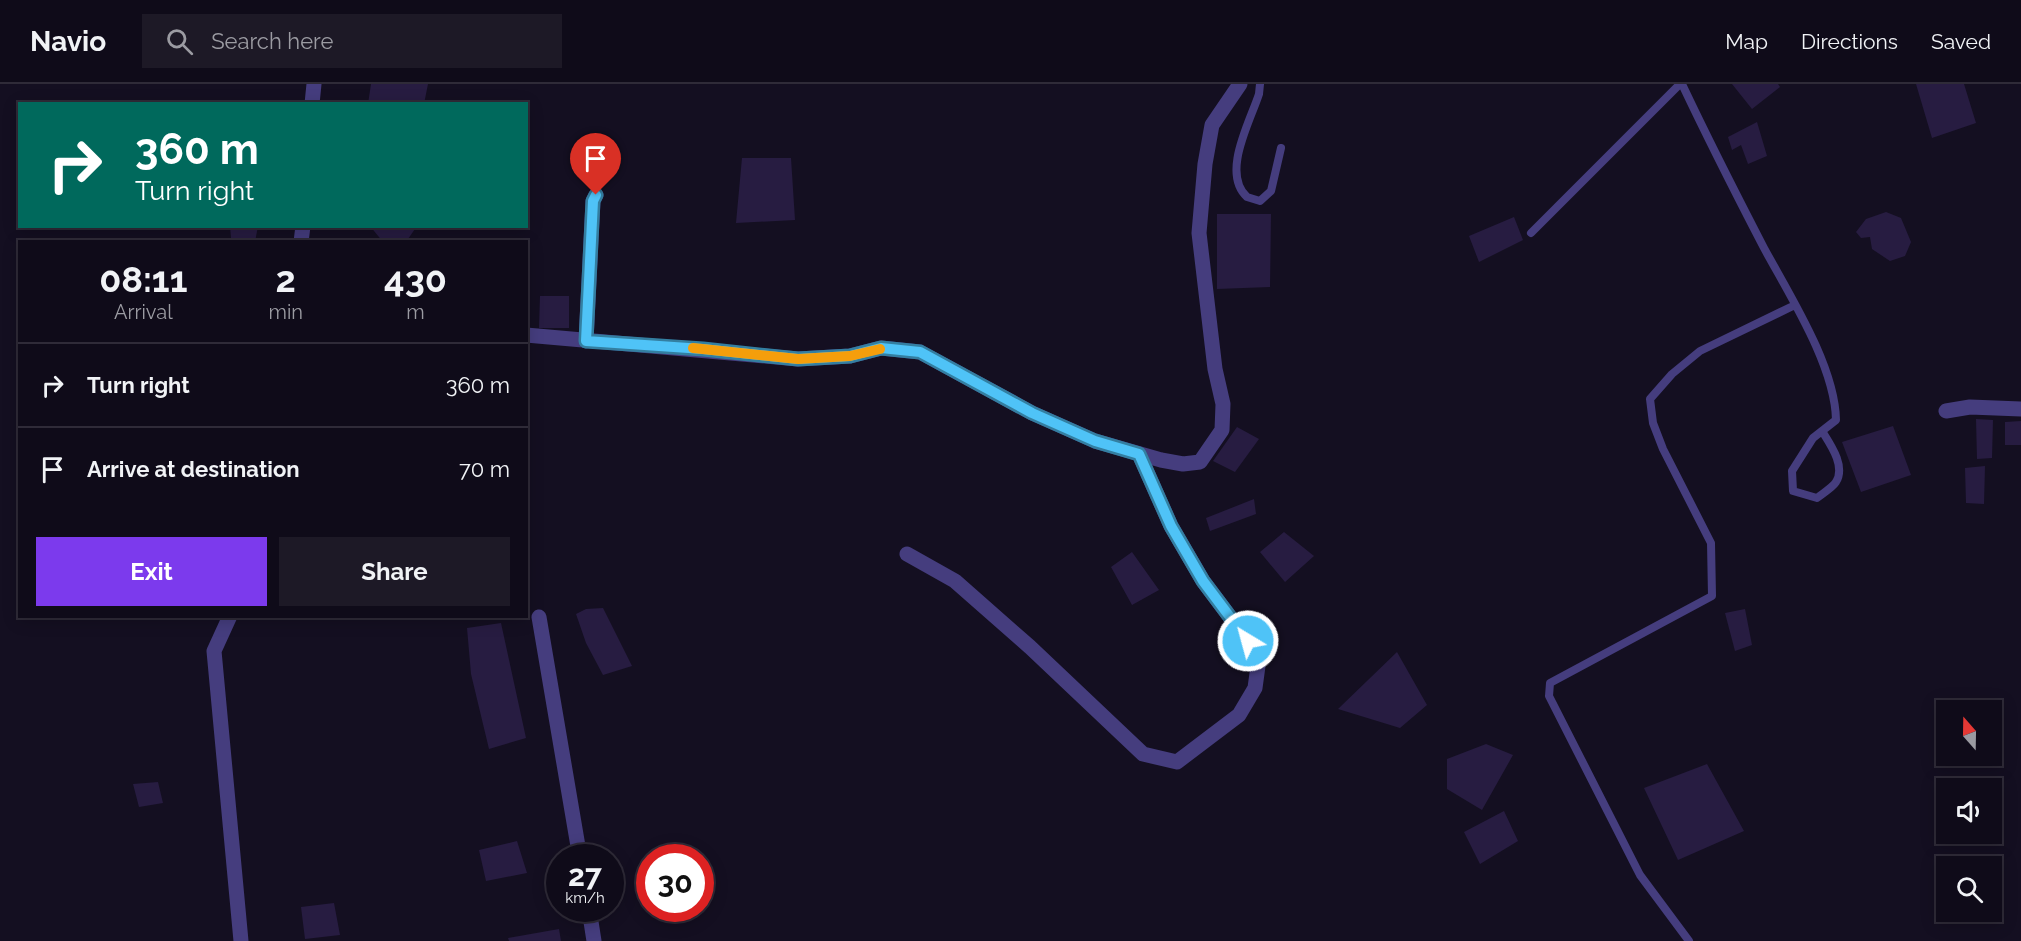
<!DOCTYPE html>
<html lang="en">
<head>
<meta charset="utf-8">
<style>
  :root { --surface:#0f0b19; --page:#1d1926; --text:#f1f3f6; --muted:#9b9ba2; --line:#2f2b38; --accent:#7c3aed }
  body { margin:0; font-family:Raleway,sans-serif; background:var(--page); color:var(--text); height:100vh; display:flex; flex-direction:column; font-size:22px; white-space:nowrap }
  * { box-sizing:border-box; margin:0 }
  p { font-size:20px; color:var(--muted) }
  .icon { flex:none; width:33px; height:33px; fill:none; stroke:currentColor; stroke-width:2; stroke-linecap:round; stroke-linejoin:round }
  .map { position:relative; flex:1; overflow:hidden }
  .panel { position:absolute; left:18px; top:156px; width:510px; height:378px; display:flex; flex-direction:column; background:var(--surface); border-radius:0px; box-shadow:0 3px 15px #0003,0 0 0 2px var(--line) }
  .panel>* { flex:none }
  .banner { position:absolute; left:18px; top:18px; width:510px; height:126px; border-radius:0px; box-shadow:0 3px 15px #0003,0 0 0 2px var(--line); background:#00695c; color:#fff; overflow:hidden }
  .needle { width:39px; rotate:340deg }
  .buttons { position:absolute; left:1936px; top:616px; display:grid; gap:12px }
  .buttons a { display:grid; place-items:center; width:66px; height:66px; border-radius:0px; background:var(--surface); box-shadow:0 3px 15px #0003,0 0 0 2px var(--line); font-size:30px }
  .speed { position:absolute; left:546px; top:760px; display:flex; gap:12px; font-size:30px; font-weight:700; text-align:center }
  .speed>* { display:grid; place-content:center; width:78px; height:78px; border-radius:50%; background:var(--surface); box-shadow:0 3px 15px #0003,0 0 0 2px var(--line); line-height:1 }
  .speed small { font-size:15px; font-weight:400 }
  .speed .limit { border:9px solid #d22; background:#fff; color:#111 }
  .pin { position:absolute; display:grid; place-items:center; width:51px; height:51px; color:#fff; margin:-62px -26px; border-radius:50% 50% 50% 0; rotate:-45deg; box-shadow:0 0 6px #0007 }
  .pin .icon { rotate:45deg }
  .me { position:absolute; width:66px; margin:-33px; rotate:323deg; stroke-linejoin:round; filter:drop-shadow(0 0 4px #0008) }
  .turn { display:flex; align-items:center; gap:21px; height:126px; padding:0 18px; font-size:27px }
  .turn .icon { width:78px; height:78px; stroke-width:2.5 }
  .turn b { display:block; font-size:42px; line-height:51px }
  .eta { display:flex; justify-content:space-evenly; align-items:center; height:102px; text-align:center }
  .eta b { font-size:36px; font-weight:700; line-height:42px }
  .cta { display:flex; gap:12px; margin-top:auto; padding:12px 18px }
  .cta a { flex:1; height:69px; border-radius:0px; background:var(--accent); color:#fff; font-size:24px; font-weight:700; line-height:69px; text-align:center }
  .cta a+a { background:var(--page); color:var(--text) }
  ul { padding:0; list-style:none }
  li { display:flex; align-items:center; gap:18px; height:84px; padding:0 18px; border-top:2px solid var(--line) }
  li div { flex:1 }
  li b { display:block; font-size:22px }
  li em { font-style:normal }
  header { display:flex; align-items:center; gap:36px; box-sizing:border-box; height:84px; padding:0 30px; background:var(--surface); border-bottom:2px solid var(--line) }
  header strong { font-size:28px }
  nav { display:flex; gap:33px; margin-inline-start:auto; font-size:21px }
  .search { width:420px; height:54px; background:var(--page); display:flex; align-items:center; gap:15px; box-sizing:border-box; padding:0 21px; border-radius:0px; color:var(--muted); font-size:22px }
  .map>svg:first-child { display:block }
</style>
</head>
<body>
<header>
<strong>Navio</strong>
<div class="search"><svg class="icon" aria-label="search" viewBox="0 0 24 24"><circle cx="10" cy="10" r="6"/><path d="M15 15l6 6"/></svg>Search here</div>
<nav><a>Map</a><a>Directions</a><a>Saved</a></nav>
</header>
<div class="map">
<svg width="2021" height="857" viewBox="0 0 2021 857">
  <rect width="100%" height="100%" fill="#140f21"/>
  <!-- building -->
  <path fill="#271c41" d="M371 0H428L424 20H368Z
    M1732 0H1778L1780 3 1752 25Z
    M1916 0H1964L1976 39 1932 54Z
    M1757 38 1767 72 1748 80 1741 61 1732 66 1728 53Z
    M742 74H791L795 136 736 139Z
    M1886 128 1901 134 1911 158 1905 172 1890 177 1872 165 1870 153 1861 154 1856 148 1866 135Z
    M1217 130H1271L1270 203 1217 205Z
    M1514 133 1523 156 1479 178 1469 152Z
    M230 142H258L255 158 231 154Z
    M370 142H417L406 158H383Z
    M540 212H569V244H539Z
    M1976 335 1993 336 1992 374 1977 375Z
    M2021 337V361H2005V338Z
    M1893 342 1911 391 1861 408 1842 358Z
    M1237 343 1259 355 1235 388 1213 377Z
    M1985 382 1984 420 1966 419 1965 384Z
    M1254 415 1256 430 1210 447 1206 434Z
    M1284 448 1314 472 1285 498 1260 468Z
    M1132 468 1159 506 1132 521 1111 483Z
    M603 524 632 582 603 591 586 559 576 530 586 525Z
    M1745 525 1752 561 1735 567 1725 529Z
    M501 539 526 654 489 665 471 590 467 544Z
    M1397 568 1427 621 1400 644 1338 625Z
    M1486 660 1513 671 1482 726 1447 705V675Z
    M1707 680 1744 747 1678 776 1644 704Z
    M158 698 163 719 139 723 133 700Z
    M1504 727 1518 757 1480 780 1464 748Z
    M517 757 527 789 486 797 479 766Z
    M334 819 340 851 305 855 301 823Z
    M559 845 561 857H509L508 854Z"/>
  <g fill="none" stroke-linecap="round" stroke-linejoin="round">
    <!-- service -->
    <path stroke="#453d7e" stroke-width="8" d="M1260 0 1259 10C1250 38 1221 89 1247 113L1260 117 1271 107 1281 64
      M1682 0C1708 55 1736 110 1764 164 1790 212 1835 282 1836 336L1813 354 1792 387 1793 407 1817 414C1823 409 1832 404 1836 398 1846 382 1830 360 1822 347
      M1531 149 1680 0
      M1689 857 1640 791 1549 612 1550 599 1712 512 1711 459 1663 365 1653 339 1650 315 1672 290 1700 267 1795 221"/>
    <!-- minor -->
    <path stroke="#453d7e" stroke-width="15" d="M312 20 314 0
      M301 158 303 142
      M586 257 593 117 596 111
      M1946 327 1970 323 2021 325
      M907 470 955 497 1030 563 1143 670 1177 678 1239 631 1255 604 1258 582 1248 557 1203 497 1171 442 1139 370
      M539 533 580 774
      M589 825 594 857"/>
    <!-- tertiary -->
    <path stroke="#453d7e" stroke-width="15" d="M526 251 798 275 850 272 881 264 920 268 1032 329 1095 357 1161 376 1183 380 1200 378 1222 346 1223 320 1215 285 1199 149 1205 80 1212 41 1240 0
      M230 532 214 567 241 857"/>
  </g>
  <g fill="none" stroke-linecap="round" stroke-linejoin="round">
    <defs>
      <path id="route" d="M596 111 593 117 586 257 703 265 798 275 850 272 881 264 920 268 1032 329 1095 357 1139 370 1171 442 1203 497 1248 557"/>
    </defs>
    <!-- route casing -->
    <use href="#route" stroke="#337fa1" stroke-width="15"/>
    <!-- route -->
    <use href="#route" stroke="#4fc3f7" stroke-width="10"/>
    <!-- slow -->
    <path stroke="#f59e0b" stroke-width="10" d="M693 264 798 275 850 272 880 265"/>
  </g>
</svg>
<div class="buttons">
<a><svg class="needle" viewBox="-14 -14 28 28"><path d="M0-13l5 13h-10z" fill="#e53935"/><path d="M0 13l5-13h-10z" fill="#9b9ba2"/></svg></a>
<a><svg class="icon" aria-label="sound" viewBox="0 0 24 24"><path d="M4 9h4l5-4v14l-5-4H4zM17 9q2 3 0 6"/></svg></a>
<a><svg class="icon" aria-label="search" viewBox="0 0 24 24"><circle cx="10" cy="10" r="6"/><path d="M15 15l6 6"/></svg></a>
</div>
<div class="speed"><div>27<small>km/h</small></div><div class="limit">30</div></div>
<div class="pin" style="left:596px;top:111px;background:#d93025"><svg class="icon" aria-label="arrive" viewBox="0 0 24 24"><path d="M6 21V4h12l-3 4 3 4H6"/></svg></div>
<svg class="me" style="left:1248px;top:557px" viewBox="-20 -20 40 40"><circle r="17" fill="#4fc3f7" stroke="#fff" stroke-width="3"/><path d="M0-11L8 9 0 5-8 9z" fill="#fff"/></svg>
<div class="banner">
<div class="turn"><svg class="icon" aria-label="right" viewBox="0 0 24 24"><path d="M7 20v-9h11M14 6l5 5-5 5"/></svg><div><b>360 m</b>Turn right</div></div>
</div>
<section class="panel">
<div class="eta">
<div><b>08:11</b><p>Arrival</p></div>
<div><b>2</b><p>min</p></div>
<div><b>430</b><p>m</p></div>
</div>
<ul>
<li><svg class="icon" aria-label="right" viewBox="0 0 24 24"><path d="M7 20v-9h11M14 6l5 5-5 5"/></svg><div><b>Turn right</b></div><em>360 m</em></li>
<li><svg class="icon" aria-label="arrive" viewBox="0 0 24 24"><path d="M6 21V4h12l-3 4 3 4H6"/></svg><div><b>Arrive at destination</b></div><em>70 m</em></li>
</ul>
<div class="cta"><a>Exit</a><a>Share</a></div>
</section>
</div>
</body>
</html>
